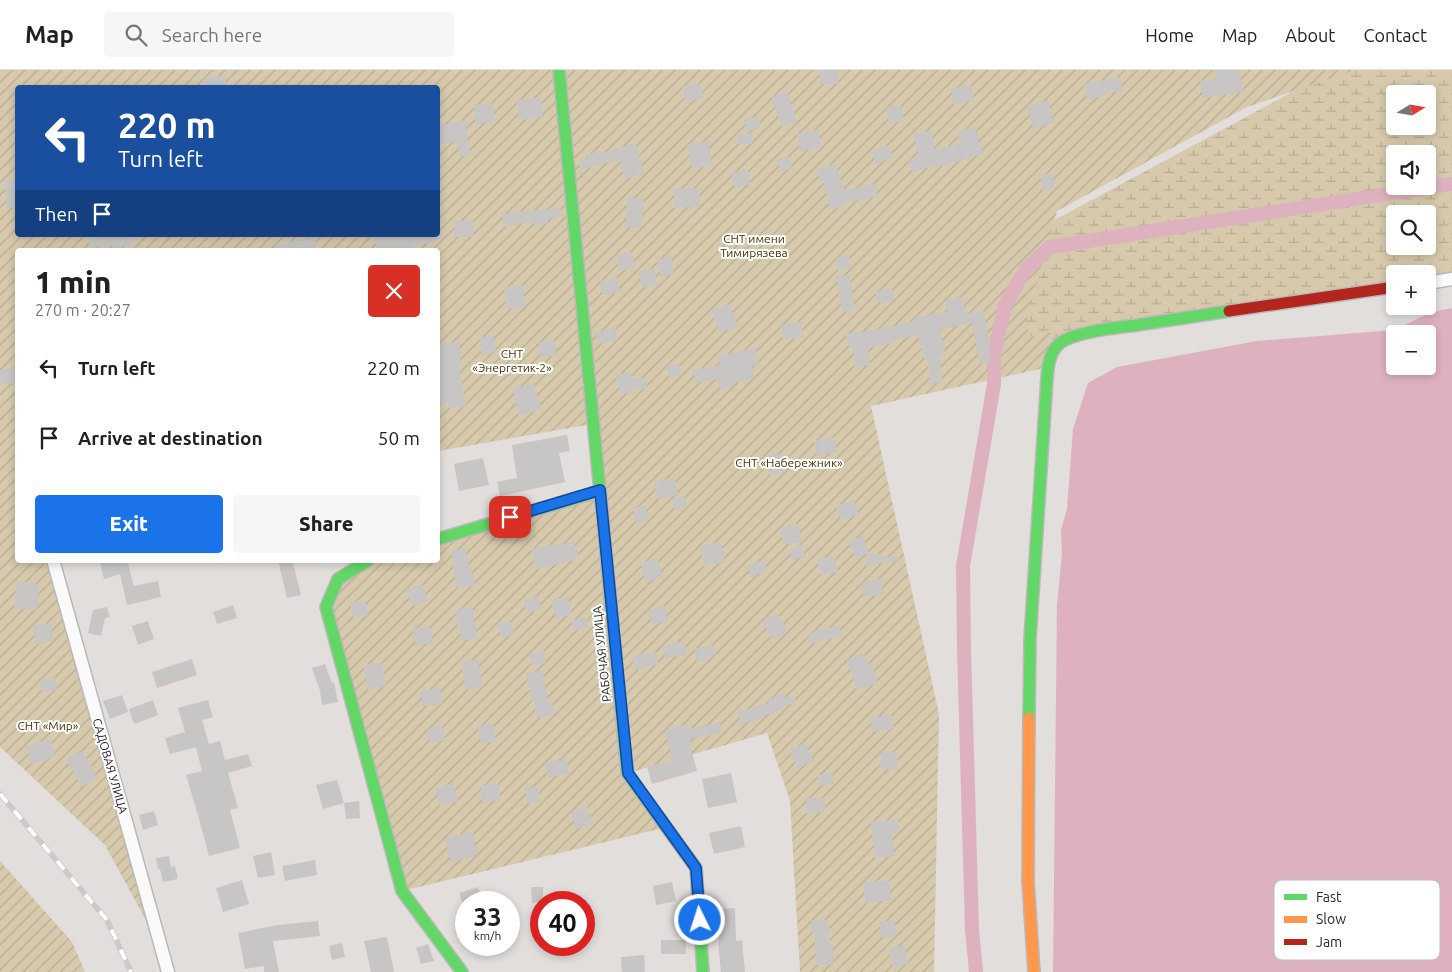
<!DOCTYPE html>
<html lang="en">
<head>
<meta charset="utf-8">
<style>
  :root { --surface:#fff; --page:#f6f6f6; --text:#202124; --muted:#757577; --line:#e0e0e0; --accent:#1a73e8 }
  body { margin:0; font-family:Ubuntu,sans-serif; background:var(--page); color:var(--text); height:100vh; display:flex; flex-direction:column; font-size:19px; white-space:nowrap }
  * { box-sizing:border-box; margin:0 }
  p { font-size:16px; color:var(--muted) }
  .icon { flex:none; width:28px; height:28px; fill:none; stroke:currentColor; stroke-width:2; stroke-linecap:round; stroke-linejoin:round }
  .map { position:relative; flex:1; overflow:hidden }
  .panel { position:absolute; left:15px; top:178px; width:425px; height:315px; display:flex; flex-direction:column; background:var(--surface); border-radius:5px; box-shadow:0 2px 8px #0003 }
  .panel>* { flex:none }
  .hud { position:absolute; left:15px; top:15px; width:425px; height:152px; border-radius:5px; box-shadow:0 2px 8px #0003; background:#1a4fa0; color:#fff; overflow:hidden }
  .needle { width:32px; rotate:79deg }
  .buttons { position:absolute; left:1386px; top:15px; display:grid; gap:10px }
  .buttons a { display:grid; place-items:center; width:50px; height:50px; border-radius:5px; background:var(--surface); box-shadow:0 2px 8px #0003; font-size:25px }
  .speed { position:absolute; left:455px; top:821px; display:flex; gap:10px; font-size:25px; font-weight:700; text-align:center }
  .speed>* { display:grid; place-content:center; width:65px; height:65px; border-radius:50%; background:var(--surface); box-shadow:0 2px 8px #0003; line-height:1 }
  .speed small { font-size:12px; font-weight:400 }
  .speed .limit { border:8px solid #d22; background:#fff; color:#111 }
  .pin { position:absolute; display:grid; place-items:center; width:42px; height:42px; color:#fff; margin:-21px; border-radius:10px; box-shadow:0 2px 8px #0006 }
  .me { position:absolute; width:55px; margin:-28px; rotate:356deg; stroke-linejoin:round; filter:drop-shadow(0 0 4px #0008) }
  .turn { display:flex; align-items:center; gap:18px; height:105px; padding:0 20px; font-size:22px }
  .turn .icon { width:65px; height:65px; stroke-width:2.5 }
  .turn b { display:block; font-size:35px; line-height:42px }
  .then { display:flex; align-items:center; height:48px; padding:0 20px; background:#0003; gap:10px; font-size:19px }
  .round { display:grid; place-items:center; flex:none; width:52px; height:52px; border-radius:5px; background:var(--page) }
  .head { display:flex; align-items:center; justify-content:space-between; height:85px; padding:0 20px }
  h1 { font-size:30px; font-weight:800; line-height:38px }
  .button { display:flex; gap:10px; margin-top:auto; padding:10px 20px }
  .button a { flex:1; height:58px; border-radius:5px; background:var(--accent); color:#fff; font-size:20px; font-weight:800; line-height:58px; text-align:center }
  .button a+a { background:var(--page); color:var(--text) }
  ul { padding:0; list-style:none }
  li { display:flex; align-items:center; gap:15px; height:70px; padding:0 20px }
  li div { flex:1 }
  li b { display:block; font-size:19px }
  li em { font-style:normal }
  header { display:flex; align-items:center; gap:30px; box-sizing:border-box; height:70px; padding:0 25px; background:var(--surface); border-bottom:1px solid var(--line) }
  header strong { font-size:24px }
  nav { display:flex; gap:28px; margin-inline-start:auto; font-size:18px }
  .search { width:350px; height:45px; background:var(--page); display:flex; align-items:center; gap:12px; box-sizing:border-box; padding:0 18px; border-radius:5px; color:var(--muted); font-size:19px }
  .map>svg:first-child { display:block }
</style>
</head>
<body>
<header>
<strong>Map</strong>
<div class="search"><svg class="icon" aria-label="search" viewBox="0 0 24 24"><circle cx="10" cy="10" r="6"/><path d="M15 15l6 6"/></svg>Search here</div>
<nav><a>Home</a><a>Map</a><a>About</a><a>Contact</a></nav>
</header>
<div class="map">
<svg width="1452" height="902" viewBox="0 0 1452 902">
  <defs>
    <pattern id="wetland-marsh" width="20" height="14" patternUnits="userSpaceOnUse" patternTransform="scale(1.25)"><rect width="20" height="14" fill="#d6c9ac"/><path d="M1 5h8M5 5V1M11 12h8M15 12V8" fill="none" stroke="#b8ac94"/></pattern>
    <pattern id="garden-furrows" width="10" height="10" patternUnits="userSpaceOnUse" patternTransform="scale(1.25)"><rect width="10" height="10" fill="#d6c9ac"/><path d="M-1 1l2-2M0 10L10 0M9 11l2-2" fill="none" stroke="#b8ac94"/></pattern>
  </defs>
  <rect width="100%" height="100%" fill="#e1dedc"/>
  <!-- wetland -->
  <path fill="url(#wetland-marsh)" fill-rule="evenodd" d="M1333 0H1452V203L1428 207V204H1395V212L1013 277 1025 166ZM1395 24H1428V56H1395ZM1395 84H1428V116H1395ZM1395 144H1428V176H1395Z"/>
  <!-- garden -->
  <path fill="url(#garden-furrows)" fill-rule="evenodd" d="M0 0H1355L1247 37 1057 141 1026 252 1029 267 1053 262 1049 297 871 336 939 644 934 902H800L790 731 767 663 628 703 667 757 402 821 326 537 338 509 369 490H438V469L600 420 593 354 438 381V180H18V490H53L161 878 105 775 0 677ZM18 18H438V165H18Z
    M0 791 72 872 85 902H0Z"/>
  <!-- water -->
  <path fill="#deb1bf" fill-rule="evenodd" d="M1452 238V902H1053L1057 535 1062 483 1061 460 1067 439 1073 359 1088 313 1117 297 1257 271 1394 260 1432 242ZM1395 264H1428V296H1395Z"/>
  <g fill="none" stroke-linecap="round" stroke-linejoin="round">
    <!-- canal -->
    <path stroke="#deb1bf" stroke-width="14" d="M976 902 972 860 964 578 963 496 994 314V285L1005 235 1026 199 1050 177 1452 114"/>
  </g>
  <!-- building -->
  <path fill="#c8c6c4" d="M820 0H838V14H820Z
    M1215 0H1239L1243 22 1203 28 1200 11 1217 9Z
    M226 6 227 18H205V7Z
    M1120 7 1122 21 1103 24 1104 26 1087 30 1084 14Z
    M700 13 703 28 685 31 682 17Z
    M971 15 974 31 954 35 951 19Z
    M786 21 797 51 782 57 771 27Z
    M541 28 543 47 519 50 517 30Z
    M1048 30 1054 53 1033 58 1027 36Z
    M493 33 495 52 476 54 474 35Z
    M902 36 903 52 888 53 887 37Z
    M758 46 760 58 747 62 744 50Z
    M465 50 471 85 460 87 457 71 440 75 438 56Z
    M975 57 983 84 942 96 941 94 912 102 908 90 919 87 914 65 931 60 935 80 961 73 958 62Z
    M818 60 822 77 800 81 797 64Z
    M738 63 752 64V74H737Z
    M708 71 712 95 692 99 687 75Z
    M635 73 645 103 625 109 619 90 579 100V91L588 88 587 84 601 81 602 83Z
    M888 75 893 87 876 94 871 81Z
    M789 87 792 99 780 101 777 89Z
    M835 93 844 120 876 114 878 127 844 133 845 135 830 139 823 110 820 111 816 100Z
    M748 99 751 114 734 118 731 103Z
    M1053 104 1054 119 1042 120 1041 105Z
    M18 110V137L7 138 5 111Z
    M699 118 700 136 674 138V119Z
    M627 128H644V140H642L643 157 626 158Z
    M561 139 562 146 547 149 548 154 534 155V151L504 157 502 144 512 142Z
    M455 151H474L473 167H454Z
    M89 165H134L135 172H131L132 175 113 179 112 175 90 178Z
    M373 165H442V169L412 177 413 180H377Z
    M315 167 317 180H277V175Z
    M632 182 635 198 620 201 616 185Z
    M848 185 851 198 838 200 836 188Z
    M671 187 674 204 661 207 657 190Z
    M654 198 657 215 642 218 639 201Z
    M849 205 855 240 843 242 836 207Z
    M617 207 620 222 603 225 600 211Z
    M523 215 525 237 507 239 504 217Z
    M892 219 894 230 878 233 875 222Z
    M962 227 966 244 983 240 990 275H988L991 292 980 294 972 253 940 259 945 286 940 287 942 313 930 314 928 290H924L918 265 893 270V273L868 278 870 295 855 297 853 277H849L846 264 862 261V262L895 256 915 251 914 248 947 242 945 230Z
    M729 234 738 256 720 263 711 241Z
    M801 252 803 267 783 270 781 255Z
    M615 258 618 270 599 274 596 262Z
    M493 265 496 282 482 285 479 268Z
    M554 269 557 285 541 288 538 272Z
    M459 272 461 295H458L466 336 450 339 449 333 438 335V274Z
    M756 278 759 295 751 296 753 309 732 313 733 316 720 319 718 309 696 313 693 300 720 295 718 286Z
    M679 294 681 305 669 307 666 296Z
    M14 298 16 313 0 315V300Z
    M631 302 632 308H647V319H634V322L620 324 616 305Z
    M534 313 541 340 519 345 513 318Z
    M567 365 570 381 559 383 565 412 500 426 497 412 517 408 512 375Z
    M834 367 837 382 817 386 814 371Z
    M781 383 785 402 769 405 765 386Z
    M483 388 489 415 459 421 454 394Z
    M675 408 678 425 658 429 654 412Z
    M685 426 687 437 674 440 672 428Z
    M854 430 859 445 841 450 836 436Z
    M645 435 648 450 636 453 633 438Z
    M796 453 803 472 784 474 779 459Z
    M863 466 869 483 855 488 849 471Z
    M574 471 579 489 536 499 532 479 558 474V476Z
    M721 472 725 492 704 496 700 476Z
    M802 474 805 487 792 490 790 479Z
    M465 478 470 501 472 500 475 515 457 519 451 481Z
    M869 483 901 489V490L866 496Z
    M834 485 838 502 820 505 817 489Z
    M657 488 663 507 646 512 640 493Z
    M108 490H127L134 516 158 511 161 527 127 535 120 504 104 509 100 492Z
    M278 490H292L301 525 287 528Z
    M763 490 767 501 751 507 747 497Z
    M881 508 884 524 864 527 862 514Z
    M17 511 39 514 37 540 14 538Z
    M422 514 428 531 412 536 406 520Z
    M538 526 542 539 527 543 523 531Z
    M568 526 572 544 556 549 551 530Z
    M365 530 368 545 353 548 350 533Z
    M233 535 237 548 217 554 213 542Z
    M664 536 668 550 652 555 648 540Z
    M107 537 110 547 105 548 101 566 88 563 93 540Z
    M472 537 477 568 462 571 455 541Z
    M777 543 788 561 772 570 762 551Z
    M585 546 588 556 574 561 571 551Z
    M509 550 514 564 502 568 497 554Z
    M148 551 154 569 138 575 132 556Z
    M50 553 54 571 36 574 33 556Z
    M839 555 842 566 811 574 808 564Z
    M429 556 433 573 416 576 412 559Z
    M684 571 687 584 666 589 663 576Z
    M714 575 716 585 707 588 708 590 697 592 694 579Z
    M544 581 546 593 532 595 530 584Z
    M656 582 658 594 635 600 632 586Z
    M864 584 868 594 871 593 878 613 857 620 847 590Z
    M192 589 197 605 157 618 152 602Z
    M478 589 483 617 466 620 461 592Z
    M381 592 386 616 368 620 363 595Z
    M325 594 332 613 334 612 338 632 322 635 320 621 312 598Z
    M542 600 548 633 552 632 554 645 537 648 534 632 532 633 526 603Z
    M55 607 57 620 42 623 40 610Z
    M440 618 442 634 423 636 420 621Z
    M783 623 785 628 794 626 796 632 758 649 741 654 738 642 769 633 767 630Z
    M122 625 128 642 110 649 103 631Z
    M153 630 158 645 134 654 129 639Z
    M208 630 213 647 202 650 209 674 220 671 225 690 248 684 252 696 228 703 238 738 230 740 240 778 209 786 199 749 186 705 202 701 196 677 170 684 165 668 185 662 178 638Z
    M891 644 894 658 873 662 870 648Z
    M720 652 722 663 690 669 692 675H690L697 701 652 714 647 697 673 690 665 661 686 654 687 659Z
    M493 653 496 671 481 674 477 656Z
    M443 656 445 670 430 673 427 659Z
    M50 669 56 686 32 694 26 677Z
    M806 673 813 691 797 698 790 679Z
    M83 681 97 708 81 717 66 689Z
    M882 681 898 683 896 700 880 698Z
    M566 689 569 703 548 707 545 693Z
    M731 703 737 732 708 738 702 709Z
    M832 703 834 714 819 716 818 705Z
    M337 710 344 733 323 739 316 715Z
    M453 713 458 731 440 736 435 718Z
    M498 713 501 730 483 733 480 716Z
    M538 717 540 732 527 734 525 718Z
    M806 728H825V743H806Z
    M359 731 360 748 346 749 344 733Z
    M587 737 593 754 576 759 571 742Z
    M154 741 158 755 143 760 139 745Z
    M899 750V762H892L894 786 875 788 871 751Z
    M741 756 745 777 714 784 709 763Z
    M472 762 478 785 451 792 445 768Z
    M271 782 275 805 258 808 253 786Z
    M169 786 171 797 175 796 178 809 163 812 160 799H158L156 788Z
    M315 790 317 805 285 811 282 796Z
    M242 810 249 834 223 842 216 818Z
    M889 810 891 830 865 833 864 812Z
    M672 812 676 831 656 835 653 816Z
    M478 817 483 832H462L459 823Z
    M531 817H543V832L532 833Z
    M735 838 736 871 742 870 745 902H721L718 873 719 872 717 839Z
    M811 850H828L831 880H833L834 895H816L815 863H812Z
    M318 851 320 866 273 871 279 902H264V896L245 899 238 863 278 855Z
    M880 851H895V867H880Z
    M387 867 394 902H371L364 871Z
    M661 870H686V884H661Z
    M342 873 345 887 332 890 329 876Z
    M428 874 434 891 421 894 416 878Z
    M904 875 908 894 893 897 889 878Z
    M644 885 645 902H622L621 887Z"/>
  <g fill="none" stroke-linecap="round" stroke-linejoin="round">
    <defs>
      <path id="street" d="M1428 213 1452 209
        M53 490 168 902"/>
      <path id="fast" d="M600 421 627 703 696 798 703 902
        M438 469 600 421 559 0
        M369 490 338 509 326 537 402 821 462 902
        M1029 648 1030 569 1047 308C1048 295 1050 281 1060 273 1074 262 1119 257 1138 255 1168 250 1198 246 1229 241"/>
      <path id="slow" d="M1029 648 1028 811 1034 902"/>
      <path id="jam" d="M1229 241 1395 217"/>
    </defs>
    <!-- street casing -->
    <use href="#street" stroke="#bbb9b7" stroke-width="15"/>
    <!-- fast casing -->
    <use href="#fast" stroke="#bbb9b7" stroke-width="14"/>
    <!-- slow casing -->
    <use href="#slow" stroke="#bbb9b7" stroke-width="14"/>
    <!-- jam casing -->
    <use href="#jam" stroke="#bbb9b7" stroke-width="14"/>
    <!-- street -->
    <use href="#street" stroke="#fafafa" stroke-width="12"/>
    <!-- fast -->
    <use href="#fast" stroke="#63d668" stroke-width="11"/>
    <!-- slow -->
    <use href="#slow" stroke="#ff974d" stroke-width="11"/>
    <!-- jam -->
    <use href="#jam" stroke="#b3261e" stroke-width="11"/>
    <defs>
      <path id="rail" d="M0 724 107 850 131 902"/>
    </defs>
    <!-- rail casing -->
    <use href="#rail" stroke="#cbcaca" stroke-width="5.5"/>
    <!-- rail -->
    <use href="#rail" stroke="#fff" stroke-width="4" stroke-dasharray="11" stroke-linecap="butt"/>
  </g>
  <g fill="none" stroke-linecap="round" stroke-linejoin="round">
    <defs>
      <path id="route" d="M510 447 600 420 628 703 696 798 700 850"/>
    </defs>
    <!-- route casing -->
    <use href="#route" stroke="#114b97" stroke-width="12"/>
    <!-- route -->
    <use href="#route" stroke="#1a73e8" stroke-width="9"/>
  </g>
  <g text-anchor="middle" stroke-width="4" stroke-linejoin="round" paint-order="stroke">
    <!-- park labels -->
    <g font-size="12" fill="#453303" stroke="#fff">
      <text x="754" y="173">СНТ имени<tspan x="754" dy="14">Тимирязева</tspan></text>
      <text x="512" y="288">СНТ<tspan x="512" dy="14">«Энергетик-2»</tspan></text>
      <text x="789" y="397">СНТ «Набережник»</text>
      <text x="48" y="660">СНТ «Мир»</text>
    </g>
    <!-- street labels -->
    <g font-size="12" fill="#272525" stroke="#fff">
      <text transform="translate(602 584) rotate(-96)" y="4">РАБОЧАЯ УЛИЦА</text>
      <text transform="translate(110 696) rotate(74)" y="4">САДОВАЯ УЛИЦА</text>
    </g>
  </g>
  <!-- legend -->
  <rect x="1274" y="810" width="166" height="80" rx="8" fill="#fff" stroke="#bebebe" stroke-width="1"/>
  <rect x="1284" y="824" width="23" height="6" fill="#63d668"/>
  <rect x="1284" y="846" width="23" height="7" fill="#ff974d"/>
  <rect x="1284" y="869" width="23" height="6" fill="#b3261e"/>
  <g font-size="14" fill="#272525">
    <text x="1316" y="832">Fast</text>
    <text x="1316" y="854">Slow</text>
    <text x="1316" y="877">Jam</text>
  </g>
</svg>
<div class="buttons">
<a><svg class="needle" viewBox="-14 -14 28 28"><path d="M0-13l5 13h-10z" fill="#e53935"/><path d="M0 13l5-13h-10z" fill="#757577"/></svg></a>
<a><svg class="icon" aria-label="sound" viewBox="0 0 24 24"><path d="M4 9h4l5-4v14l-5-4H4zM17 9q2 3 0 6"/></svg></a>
<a><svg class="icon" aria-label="search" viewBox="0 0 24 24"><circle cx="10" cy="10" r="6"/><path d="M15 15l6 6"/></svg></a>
<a>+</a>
<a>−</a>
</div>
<div class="speed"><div>33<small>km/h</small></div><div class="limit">40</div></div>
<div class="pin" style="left:510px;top:447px;background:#d93025"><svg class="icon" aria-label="arrive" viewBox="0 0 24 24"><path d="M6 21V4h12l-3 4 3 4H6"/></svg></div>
<svg class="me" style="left:700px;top:850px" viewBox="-20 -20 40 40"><circle r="17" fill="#1a73e8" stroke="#fff" stroke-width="3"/><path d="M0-11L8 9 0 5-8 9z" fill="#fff"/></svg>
<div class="hud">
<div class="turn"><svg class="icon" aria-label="left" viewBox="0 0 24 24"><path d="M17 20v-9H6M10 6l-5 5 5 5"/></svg><div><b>220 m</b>Turn left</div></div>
<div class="then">Then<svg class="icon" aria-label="arrive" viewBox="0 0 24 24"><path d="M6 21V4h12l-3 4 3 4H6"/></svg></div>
</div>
<section class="panel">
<div class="head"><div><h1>1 min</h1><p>270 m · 20:27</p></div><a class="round" style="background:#d93025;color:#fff"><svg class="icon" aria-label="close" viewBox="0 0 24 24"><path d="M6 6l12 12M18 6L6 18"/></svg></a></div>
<ul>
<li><svg class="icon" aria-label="left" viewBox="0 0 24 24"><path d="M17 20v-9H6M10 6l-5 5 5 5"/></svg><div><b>Turn left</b></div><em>220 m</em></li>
<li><svg class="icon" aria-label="arrive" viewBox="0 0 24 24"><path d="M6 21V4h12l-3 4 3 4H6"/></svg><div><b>Arrive at destination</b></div><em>50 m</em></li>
</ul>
<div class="button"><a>Exit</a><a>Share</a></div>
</section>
</div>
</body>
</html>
